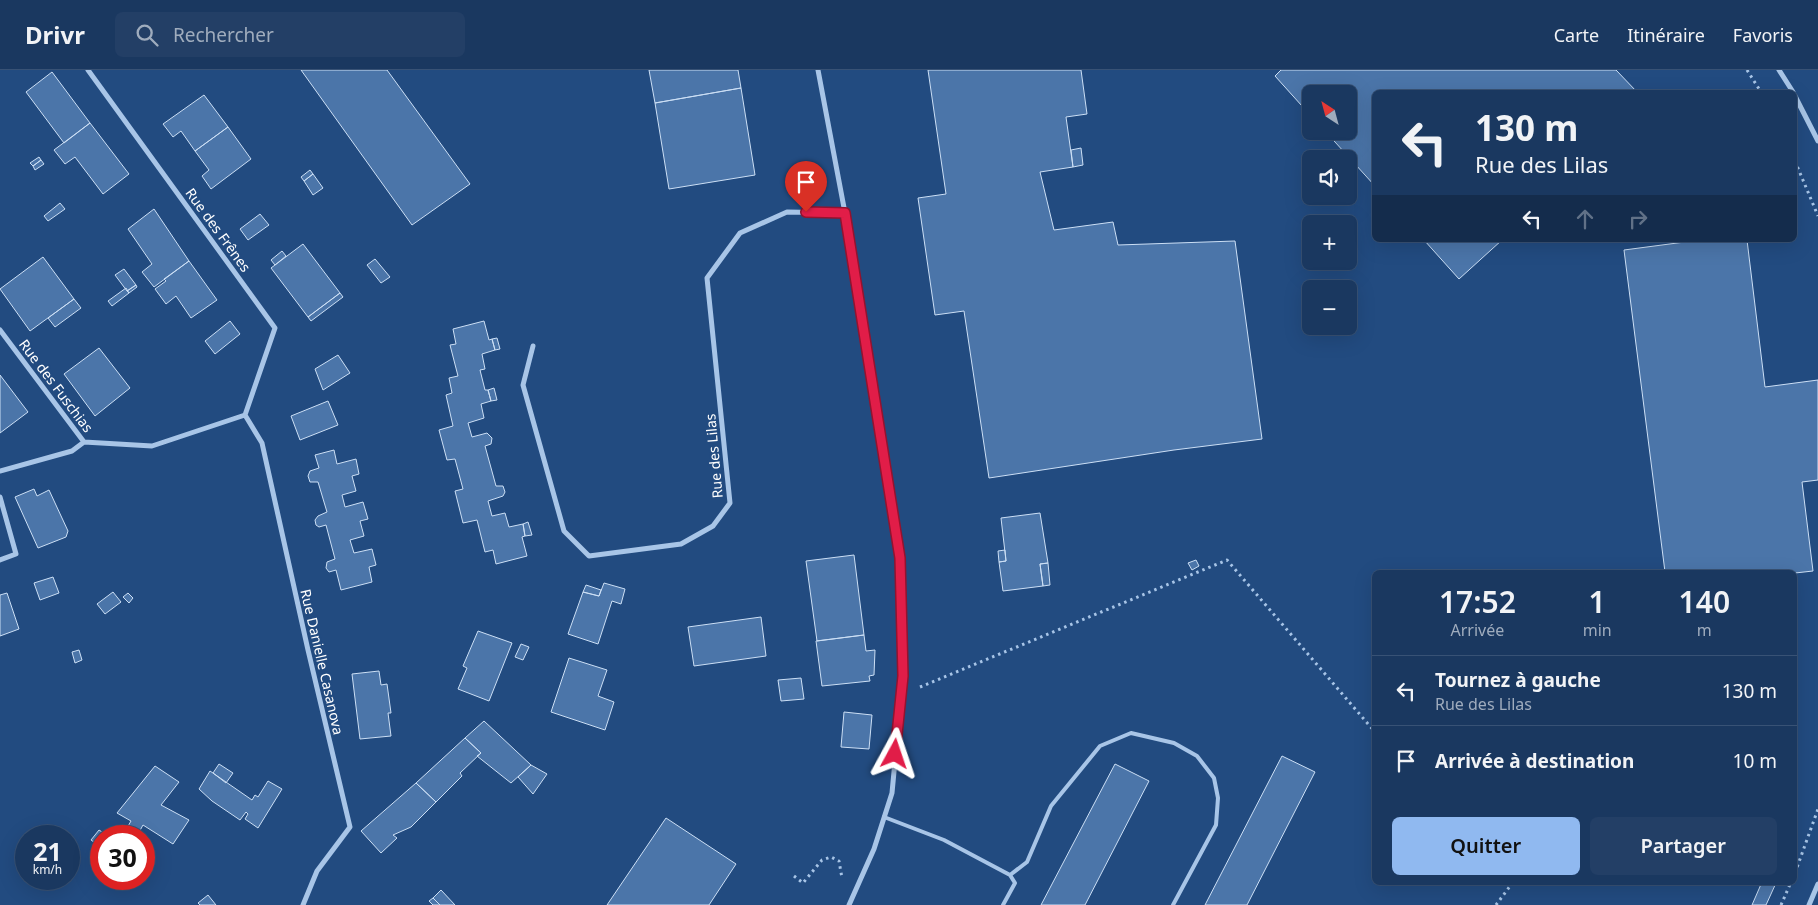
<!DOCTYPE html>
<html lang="fr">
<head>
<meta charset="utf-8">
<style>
  :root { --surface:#1a3860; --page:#233f66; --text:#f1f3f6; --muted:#9facbd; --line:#385275; --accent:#90b9f0 }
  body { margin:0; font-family:"Noto Sans",sans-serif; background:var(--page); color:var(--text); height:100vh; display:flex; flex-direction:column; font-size:19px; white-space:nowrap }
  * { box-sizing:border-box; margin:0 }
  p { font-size:16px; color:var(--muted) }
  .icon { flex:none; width:28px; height:28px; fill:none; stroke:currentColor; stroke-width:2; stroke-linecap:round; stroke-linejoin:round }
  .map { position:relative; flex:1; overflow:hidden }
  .side { position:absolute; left:1372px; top:500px; width:425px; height:315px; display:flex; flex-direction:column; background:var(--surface); border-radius:8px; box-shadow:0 5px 20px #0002,0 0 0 1px var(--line) }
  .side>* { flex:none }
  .top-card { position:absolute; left:1372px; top:20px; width:425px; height:152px; border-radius:8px; box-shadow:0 5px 20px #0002,0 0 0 1px var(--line); background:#1a3860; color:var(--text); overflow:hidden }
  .needle { width:32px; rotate:324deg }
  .fabs { position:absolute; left:1302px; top:15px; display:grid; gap:10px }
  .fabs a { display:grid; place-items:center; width:55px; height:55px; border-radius:8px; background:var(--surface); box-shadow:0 5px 20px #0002,0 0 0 1px var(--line); font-size:25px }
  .speed { position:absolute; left:15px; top:755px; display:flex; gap:10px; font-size:25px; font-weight:700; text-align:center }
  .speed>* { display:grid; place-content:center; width:65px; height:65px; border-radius:50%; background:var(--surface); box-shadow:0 5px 20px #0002,0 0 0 1px var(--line); line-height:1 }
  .speed small { font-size:12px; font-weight:400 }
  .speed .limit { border:8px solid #d22; background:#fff; color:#111 }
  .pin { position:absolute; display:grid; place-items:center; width:42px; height:42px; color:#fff; margin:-51px -21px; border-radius:50% 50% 50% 0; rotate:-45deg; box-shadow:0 0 5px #0007 }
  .pin .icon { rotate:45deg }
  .me { position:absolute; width:55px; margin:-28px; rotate:5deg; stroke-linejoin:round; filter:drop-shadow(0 0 4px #0008) }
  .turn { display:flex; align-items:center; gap:18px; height:105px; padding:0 20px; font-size:22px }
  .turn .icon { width:65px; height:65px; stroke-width:2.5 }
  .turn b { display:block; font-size:35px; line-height:42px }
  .lanes { display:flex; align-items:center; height:48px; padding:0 20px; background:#0003; justify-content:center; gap:25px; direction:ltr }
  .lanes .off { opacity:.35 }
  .eta { display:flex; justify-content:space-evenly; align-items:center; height:85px; text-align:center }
  .eta b { font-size:30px; font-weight:600; line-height:35px }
  .cta { display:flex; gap:10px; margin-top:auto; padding:10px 20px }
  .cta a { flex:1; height:58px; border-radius:8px; background:var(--accent); color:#111; font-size:20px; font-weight:600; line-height:58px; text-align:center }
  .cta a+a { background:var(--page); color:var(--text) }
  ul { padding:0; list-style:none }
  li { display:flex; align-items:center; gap:15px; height:70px; padding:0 20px; border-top:1px solid var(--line) }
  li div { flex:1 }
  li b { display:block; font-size:19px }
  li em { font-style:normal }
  header { display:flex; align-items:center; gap:30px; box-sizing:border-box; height:70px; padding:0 25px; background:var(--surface); border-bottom:1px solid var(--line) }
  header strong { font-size:24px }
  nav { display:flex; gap:28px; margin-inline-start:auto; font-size:18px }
  .search { width:350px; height:45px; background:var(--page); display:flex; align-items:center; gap:12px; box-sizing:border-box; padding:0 18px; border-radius:8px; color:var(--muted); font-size:19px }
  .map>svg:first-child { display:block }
</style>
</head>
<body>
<header>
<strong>Drivr</strong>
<div class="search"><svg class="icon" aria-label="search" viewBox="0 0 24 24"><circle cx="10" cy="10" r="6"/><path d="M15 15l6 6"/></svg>Rechercher</div>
<nav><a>Carte</a><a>Itinéraire</a><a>Favoris</a></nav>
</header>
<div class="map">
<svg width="1818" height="835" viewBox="0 0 1818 835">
  <rect width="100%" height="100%" fill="#224b80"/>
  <!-- building -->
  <path fill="#4b75a9" stroke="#ccdff5" d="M301 0H387L470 114 412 155Z
    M649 0H738L741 18 655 33Z
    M928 0H1081L1087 44 1066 47 1073 97 1040 102 1054 160 1113 152 1118 175 1235 171 1262 369 1174 380 989 408 964 241 935 245 918 128 946 124Z
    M1281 0H1616L1637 22H1375V116L1325 61H1349V24H1311V46L1275 6Z
    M52 2 90 53 64 73 26 22Z
    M741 18 755 105 669 119 655 33Z
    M204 25 228 57 195 81 181 61 173 67 163 54Z
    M90 53 129 104 103 124 75 87 65 94 54 80Z
    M228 57 251 89 211 119 202 106 209 100 195 81Z
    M1081 78 1083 95 1073 97 1071 80Z
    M39 87 41 90 33 96 30 93Z
    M41 90 44 94 35 100 33 96Z
    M310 100 313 104 304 111 301 107Z
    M313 104 323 118 313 125 304 111Z
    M60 133 65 139 48 151 44 146Z
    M154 139 189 191 154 217 142 202 152 194 128 159Z
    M260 144 269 155 248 170 240 159Z
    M1424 170H1502L1459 209Z
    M1700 170H1747L1765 317 1818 310V410L1802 412 1813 501 1795 503 1665 502 1624 180Z
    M303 174 340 223 308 247 271 198Z
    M282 181 286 186 275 195 271 190Z
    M43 187 74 229 30 261 0 219Z
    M375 189 390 207 381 213 367 195Z
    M189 191 217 230 191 248 176 226 166 234 155 219 166 211 164 209Z
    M124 199 136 215 127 221 115 205Z
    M136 215 137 217 129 223 127 221Z
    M126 218 129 223 112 236 108 231Z
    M340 223 343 227 311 251 308 247Z
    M74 229 81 238 55 257 48 248Z
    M230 251 240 264 215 284 205 271Z
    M484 251 489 270 492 269 495 280 482 284 485 299 480 300 485 320H488L491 331 481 334 484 348 468 353 472 367 487 363 492 368 491 374 485 376 496 416H503L505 422 503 426 488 431 492 446 505 443 509 457 523 454 525 466 522 467 527 486 496 494 493 480 485 482 477 450 463 453 455 421 463 419 455 389 447 390 439 360 453 356 446 325 452 323 449 308 458 306 450 275 456 274 453 259Z
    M497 268 500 279 495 280 492 269Z
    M99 278 130 318 95 346 64 304Z
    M338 285 350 303 323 320 315 299Z
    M0 305 28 342 0 363Z
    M494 318 497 330 491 331 488 320Z
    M328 331 338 355 300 370 291 346Z
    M334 380 337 394 356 389 359 404 352 406 356 421 342 425 345 437 363 432 368 449 360 451 364 466 350 470 354 483 372 479 376 495 369 497 372 512 341 520 336 500 329 502 326 498 327 492 335 489 326 455 319 457 316 455 315 450 318 446 327 442 318 412H310L308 406 310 401 319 398 315 385Z
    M34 419 37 426 49 420 68 461 66 467 38 478 15 427Z
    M1040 443 1048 493 1040 494 1043 516 1003 521 999 492 1006 491 1001 448Z
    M528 452 532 465 525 466 523 454Z
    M1005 480 1006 491 999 492 998 481Z
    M854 485 864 565 817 571 806 491Z
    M1196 490 1199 496 1192 500 1188 493Z
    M1048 493 1050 515 1043 516 1040 494Z
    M53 507 59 523 40 530 34 513Z
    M604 513 625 519 621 534 612 531 598 574 568 564 583 522 599 526Z
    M586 515 601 520 599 526 583 522Z
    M113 522 121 532 105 544 97 534Z
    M7 523 19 559 0 566V525Z
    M128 523 133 528 129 533 123 527Z
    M761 547 766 586 694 596 688 557Z
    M478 561 512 573 489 631 458 619 467 598 463 596Z
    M864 565 866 581 875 580 874 605 869 606 870 611 822 616 816 571Z
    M521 574 529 577 523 590 515 587Z
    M79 580 82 590 75 593 72 582Z
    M569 588 607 600 598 626 614 632 605 660 551 642Z
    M379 601 381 615 387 614 391 643H388L391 666 360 669 352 604Z
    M801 608 804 629 781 631 778 610Z
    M844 642 872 645 869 679 841 677Z
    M484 651 531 695 511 713 477 686 481 683 465 668Z
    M465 668 481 683 460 703 462 706 436 732 416 713Z
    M1282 686 1315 702 1247 835H1205Z
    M219 694 233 703 226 713 213 703Z
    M1115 694 1149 711 1085 835H1041Z
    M531 695 547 704 533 724 518 707Z
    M155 696 179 712 161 735 189 750 173 774 143 755 137 766H130L124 763 131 751 117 743Z
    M210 701 252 730 255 725 258 727 268 711 282 719 258 758 245 749 248 744 246 742 240 750 212 731 199 719Z
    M416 713 436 732 411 757 393 765 397 768 381 783 361 761Z
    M666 748 736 794 709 835H607Z
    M99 760 108 766H101V777L91 770Z
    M1762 812 1776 813 1766 835H1752Z
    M441 820 455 835H440L433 828Z
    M208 825 216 835H200L198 833Z
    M433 828 440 835H433L429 831Z"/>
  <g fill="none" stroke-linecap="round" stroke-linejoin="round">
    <!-- path -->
    <path stroke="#a8c5e7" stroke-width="3" stroke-dasharray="2.5 4" stroke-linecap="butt" d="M1747 0 1761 22
      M1795 91 1818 146
      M920 617 1227 490 1375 662
      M1795 803 1818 739
      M794 806 803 813 822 790 831 787 839 791 842 808
      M1496 835 1513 812
      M1781 835 1791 812"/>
    <!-- service -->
    <path stroke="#a8c5e7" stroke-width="4" d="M884 747 944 770 1010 805 1015 813 1003 835
      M1010 805 1027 792 1051 736 1100 676 1131 663 1174 673 1197 686 1214 708 1218 728 1216 755 1173 835"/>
    <!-- minor -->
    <path stroke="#a8c5e7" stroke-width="5" d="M88 0 275 258 245 345
      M818 0 845 143 900 488 903 606 892 723 874 779 849 835
      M1779 0 1793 22
      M1795 26 1818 71
      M0 260 84 372 152 376 245 345
      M533 276 523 315 564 461 589 486 681 474 713 456 730 433 707 208 740 163 787 142 845 143
      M245 345 262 373 308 580 350 757 317 801 303 835
      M0 401 72 381 84 372
      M0 427 16 484 0 490
      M1809 835 1818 814"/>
  </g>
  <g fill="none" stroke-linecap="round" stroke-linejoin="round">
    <defs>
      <path id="route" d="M806 142 845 143 900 488 903 606 895 684"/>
    </defs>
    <!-- route casing -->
    <use href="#route" stroke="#92132f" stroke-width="12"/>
    <!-- route -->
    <use href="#route" stroke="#e11d48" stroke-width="9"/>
  </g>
  <g text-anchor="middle" stroke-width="4" stroke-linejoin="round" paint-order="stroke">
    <!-- street labels -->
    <g font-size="14" fill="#fff" stroke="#224b80">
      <text transform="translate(218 160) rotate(54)" y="5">Rue des Frênes</text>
      <text transform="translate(56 316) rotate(53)" y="5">Rue des Fuschias</text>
      <text transform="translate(714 386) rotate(-95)" y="5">Rue des Lilas</text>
      <text transform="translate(322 592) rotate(77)" y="5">Rue Danielle Casanova</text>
    </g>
  </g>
</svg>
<div class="fabs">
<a><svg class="needle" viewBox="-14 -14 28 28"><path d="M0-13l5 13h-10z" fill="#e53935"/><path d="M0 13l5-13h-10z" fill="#9facbd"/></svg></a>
<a><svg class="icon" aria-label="sound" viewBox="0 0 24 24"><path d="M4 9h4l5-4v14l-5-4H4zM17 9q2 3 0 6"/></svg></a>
<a>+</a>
<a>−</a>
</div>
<div class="speed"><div>21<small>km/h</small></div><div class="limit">30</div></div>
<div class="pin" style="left:806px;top:142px;background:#d93025"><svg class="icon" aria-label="arrive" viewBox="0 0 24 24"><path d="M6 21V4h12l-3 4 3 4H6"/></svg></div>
<svg class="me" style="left:895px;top:684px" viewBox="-20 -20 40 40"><path d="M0-17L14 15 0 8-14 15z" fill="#e11d48" stroke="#fff" stroke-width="4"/></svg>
<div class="top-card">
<div class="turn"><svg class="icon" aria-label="left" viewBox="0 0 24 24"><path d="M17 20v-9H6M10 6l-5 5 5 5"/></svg><div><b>130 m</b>Rue des Lilas</div></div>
<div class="lanes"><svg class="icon" aria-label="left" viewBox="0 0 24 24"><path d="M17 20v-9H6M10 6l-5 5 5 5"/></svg><svg class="icon off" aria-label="ahead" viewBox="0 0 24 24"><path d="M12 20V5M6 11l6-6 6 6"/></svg><svg class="icon off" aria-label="right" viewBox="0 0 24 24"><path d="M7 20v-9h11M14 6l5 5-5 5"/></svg></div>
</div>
<section class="side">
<div class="eta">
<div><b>17:52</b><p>Arrivée</p></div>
<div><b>1</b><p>min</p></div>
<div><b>140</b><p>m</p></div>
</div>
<ul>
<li><svg class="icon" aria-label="left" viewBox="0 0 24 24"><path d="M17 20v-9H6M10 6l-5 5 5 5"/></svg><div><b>Tournez à gauche</b><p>Rue des Lilas</p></div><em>130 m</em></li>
<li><svg class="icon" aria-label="arrive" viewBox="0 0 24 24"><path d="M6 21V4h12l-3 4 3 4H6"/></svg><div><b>Arrivée à destination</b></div><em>10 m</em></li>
</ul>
<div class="cta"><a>Quitter</a><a>Partager</a></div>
</section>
</div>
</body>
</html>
